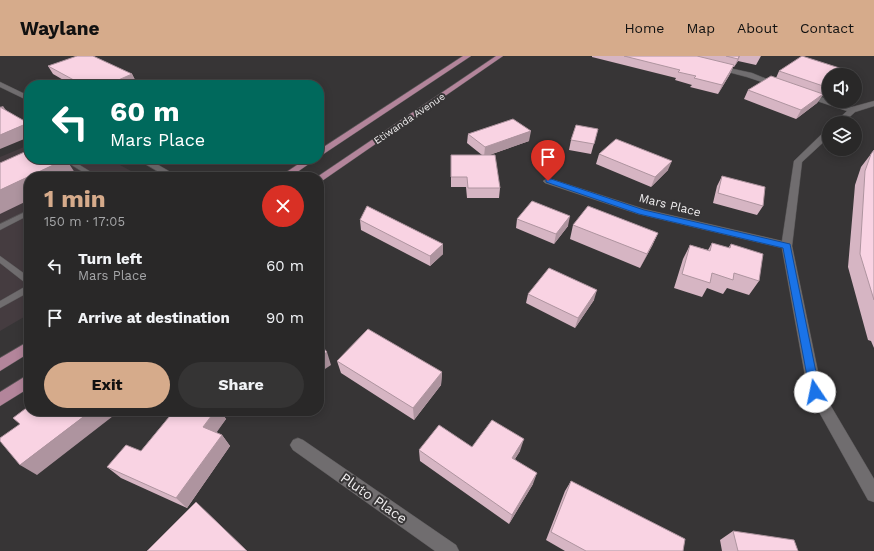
<!DOCTYPE html>
<html lang="en">
<head>
<meta charset="utf-8">
<style>
  :root { --surface:#292828; --page:#353434; --text:#f1f3f6; --muted:#a5a6a8; --line:#454445; --accent:#d6ab8b }
  body { margin:0; font-family:"Work Sans",sans-serif; background:var(--page); color:var(--text); height:100vh; display:flex; flex-direction:column; font-size:15px; white-space:nowrap }
  * { box-sizing:border-box; margin:0 }
  p { font-size:13px; color:var(--muted) }
  .icon { flex:none; width:22px; height:22px; fill:none; stroke:currentColor; stroke-width:2; stroke-linecap:round; stroke-linejoin:round }
  .map { position:relative; flex:1; overflow:hidden }
  .panel { position:absolute; left:24px; top:116px; width:300px; height:244px; display:flex; flex-direction:column; background:var(--surface); border-radius:16px; box-shadow:0 2px 10px #0003,0 0 0 1px var(--line) }
  .panel>* { flex:none }
  .hud { position:absolute; left:24px; top:24px; width:300px; height:84px; border-radius:16px; box-shadow:0 2px 10px #0003,0 0 0 1px var(--line); background:#00695c; color:#fff; overflow:hidden }
  .buttons { position:absolute; left:822px; top:12px; display:grid; gap:8px }
  .buttons a { display:grid; place-items:center; width:40px; height:40px; border-radius:50%; background:var(--surface); box-shadow:0 2px 10px #0003,0 0 0 1px var(--line); font-size:20px }
  .pin { position:absolute; display:grid; place-items:center; width:34px; height:34px; color:#fff; margin:-41px -17px; border-radius:50% 50% 50% 0; rotate:-45deg; box-shadow:0 0 4px #0007 }
  .pin .icon { rotate:45deg }
  .me { position:absolute; width:44px; margin:-22px; rotate:349deg; stroke-linejoin:round; filter:drop-shadow(0 0 3px #0008) }
  .turn { display:flex; align-items:center; gap:14px; height:84px; padding:0 20px; font-size:18px }
  .turn .icon { width:52px; height:52px; stroke-width:2.5 }
  .turn b { display:block; font-size:28px; line-height:34px }
  .round { display:grid; place-items:center; flex:none; width:42px; height:42px; border-radius:21px; background:var(--page) }
  .summary { display:flex; align-items:center; justify-content:space-between; height:68px; padding:0 20px }
  h1 { font-size:24px; font-weight:700; line-height:30px; color:var(--accent) }
  .primary-button { display:flex; gap:8px; margin-top:auto; padding:8px 20px }
  .primary-button a { flex:1; height:46px; border-radius:24px; background:var(--accent); color:#111; font-size:16px; font-weight:700; line-height:46px; text-align:center }
  .primary-button a+a { background:var(--page); color:var(--text) }
  ul { padding:0; list-style:none }
  li { display:flex; align-items:center; gap:12px; height:52px; padding:0 20px }
  li div { flex:1 }
  li b { display:block; font-size:15px }
  li em { font-style:normal }
  header { display:flex; align-items:center; gap:24px; box-sizing:border-box; height:56px; padding:0 20px; background:var(--accent); color:#111 }
  header strong { font-size:19px }
  nav { display:flex; gap:22px; margin-inline-start:auto; font-size:14px }
  .map>svg:first-child { display:block }
</style>
</head>
<body>
<header>
<strong>Waylane</strong>
<nav><a>Home</a><a>Map</a><a>About</a><a>Contact</a></nav>
</header>
<div class="map">
<svg width="874" height="495" viewBox="0 0 874 495">
  <rect width="100%" height="100%" fill="#373536"/>
  <!-- built -->
  <path fill="#453c40" d="M29 89V103H109L142 121H29V258L0 275V101Z"/>
  <g fill="none" stroke-linecap="round" stroke-linejoin="round">
    <defs>
      <path id="lane" d="M62 103H70L99 121H91Z
        M29 154V159L0 174V168Z
        M0 200 29 221V236L0 252V245L28 229 0 207Z"/>
      <path id="street" d="M715 9 752 17 784 30 780 32 747 21 713 12 712 11Z
        M0 26 29 40V45L0 31Z
        M802 36H808L829 44V45L852 51 874 45V50L855 56 843 67H834L847 55 802 40Z
        M829 73V81L802 106 792 190 822 335 874 423V446L868 444 808 336 782 192 638 158 545 127 543 125 548 122 551 123 644 153 782 185 794 105 826 74Z
        M137 103H148L179 121H167Z
        M298 382 303 384 456 489 459 495H435L293 394 290 389 293 384Z"/>
      <path id="primary" d="M463 0H471L319 101V94Z
        M496 0H503L319 127V121H317Z
        M306 103H316L290 121H279Z
        M29 285V297L0 315V302Z
        M29 318V332L0 350V336Z"/>
    </defs>
    <!-- lane casing -->
    <use href="#lane" stroke="#555354" stroke-width="1"/>
    <!-- street casing -->
    <use href="#street" stroke="#555354" stroke-width="1"/>
    <!-- primary casing -->
    <use href="#primary" stroke="#555354" stroke-width="1"/>
    <!-- lane -->
    <use href="#lane" fill="#706d6f" fill-rule="evenodd"/>
    <!-- street -->
    <use href="#street" fill="#706d6f" fill-rule="evenodd"/>
    <!-- primary -->
    <use href="#primary" fill="#b3859b" fill-rule="evenodd"/>
  </g>
  <!-- wall -->
  <path fill="#d6b5c3" d="M592 0H761L756 9 738 5 734 11H733L730 18 718 38 690 31 692 29 675 24 676 22 592 1Z
    M48 10 132 18 136 26 130 29H72L53 18Z
    M779 15 852 16 850 19H829V38L825 41 822 40 817 47 796 63 744 43 748 34 776 22Z
    M598 73 591 98 569 94 571 84Z
    M468 78 529 85 489 99 500 132 499 142H467L466 131H451V99H482L467 87Z
    M874 94V292L871 285 868 284 848 211 855 129 861 111Z
    M599 98 668 114 651 131 596 108Z
    M722 120 763 150 757 159 713 147 717 130Z
    M517 163 568 170 554 188 516 172Z
    M360 164 443 198 430 210 361 174Z
    M573 169 658 177 652 190 640 212 570 183Z
    M712 187 728 192 731 188 759 225 749 239 727 232 723 238 707 232 702 241 674 232 683 203 690 189 708 194Z
    M528 238 594 244 575 272 526 247Z
    M337 305 442 316 441 329 414 364 341 317Z
    M174 355H220L226 363 216 376 222 379 230 390 187 452 121 422 107 411 141 395Z
    M472 391 520 395 515 403 533 428 509 468 420 405 419 394Z
    M571 425 683 495H565L546 484 565 435Z
    M733 475 798 495H722L720 484Z"/>
  <!-- shaded-wall -->
  <path fill="#ae949f" d="M739 0H740L738 5 734 11Z
    M734 9 730 18 718 38 722 29Z
    M132 18 136 26 130 29H117L116 25Z
    M829 34V38L825 41Z
    M823 38 817 47 796 63 801 54Z
    M3 50 10 60 0 51Z
    M28 67 29 81 0 93V79Z
    M531 75 529 85 484 101 485 91Z
    M66 103 77 120 75 121H29V144L0 158V134Z
    M672 105 668 114 651 131 655 121Z
    M570 160 568 170 554 188 556 178Z
    M658 177 652 190 640 212 647 198Z
    M443 188V198L430 210V200Z
    M597 234 594 244 575 272 578 262Z
    M327 296 331 309 319 317V302Z
    M442 316 441 329 414 364 413 352Z
    M91 355H115L117 357 37 419 20 409Z
    M215 355H220L226 363 212 383 203 371Z
    M222 379 230 390 187 452 176 442Z
    M524 383 520 395 509 412 512 402Z
    M537 417 533 428 509 468 512 459Z"/>
  <!-- building -->
  <path fill="#f9d3e3" stroke="#ae949f" d="M77 0H93L132 18 116 25 121 27 117 29H83L48 10Z
    M624 0H697L734 9 722 29 694 22 696 20 678 16 680 14Z
    M726 0H739L738 3Z
    M802 0 852 16 848 19H829V32L779 15Z
    M771 20 823 38 801 54 748 34Z
    M0 51 28 67 0 79Z
    M513 63 531 75 485 91 468 78Z
    M576 69 598 73 594 88 571 84Z
    M616 83 672 105 655 121 599 98Z
    M29 94V103H66L0 134V107Z
    M874 94V244L860 198 865 115 871 98Z
    M451 99H495L500 132H468L467 121H451Z
    M722 120 765 131 763 150 718 137Z
    M532 145 570 160 556 178 517 163Z
    M367 150 443 188 430 200 360 164Z
    M588 150 658 177 647 198 573 169Z
    M712 187 730 192 731 188 763 198 759 225 734 217 733 224 712 217 710 227 682 218 690 189 710 195Z
    M549 212 597 234 578 262 528 238Z
    M368 273 442 316 413 352 337 305Z
    M319 287 327 296 319 302Z
    M29 350V355H91L20 409 0 385V382L20 368 13 362Z
    M174 355H215L203 371 222 379 176 442 107 411 126 389 141 395Z
    M492 364 524 383 512 402 537 417 512 459 419 394 439 369 472 391Z
    M571 425 685 483 683 495H586L551 476Z
    M196 446 247 495H147Z
    M733 475 794 484 798 495H738Z"/>
  <!-- route -->
  <path fill="#1a73e8" stroke="#114b97" d="M546 123H551L644 154 790 188 820 336 819 340 815 341 811 340 810 336 783 192 639 158 546 126Z"/>
  <g text-anchor="middle" stroke-width="4" stroke-linejoin="round" paint-order="stroke">
    <!-- far-street labels -->
    <g font-size="10" fill="#f0eeef" stroke="#373536">
      <text transform="translate(409 62) rotate(-34)" y="4">Etiwanda Avenue</text>
    </g>
    <!-- street labels -->
    <g font-size="12" fill="#f0eeef" stroke="#373536">
      <text transform="translate(670 149) rotate(14)" y="4">Mars Place</text>
    </g>
    <!-- near-street labels -->
    <g font-size="14" fill="#f0eeef" stroke="#373536">
      <text transform="translate(374 442) rotate(35)" y="5">Pluto Place</text>
    </g>
  </g>
</svg>
<div class="buttons">
<a><svg class="icon" aria-label="sound" viewBox="0 0 24 24"><path d="M4 9h4l5-4v14l-5-4H4zM17 9q2 3 0 6"/></svg></a>
<a><svg class="icon" aria-label="layers" viewBox="0 0 24 24"><path d="M12 4l9 5-9 5-9-5zM3 14l9 5 9-5"/></svg></a>
</div>
<div class="pin" style="left:548px;top:125px;background:#d93025"><svg class="icon" aria-label="arrive" viewBox="0 0 24 24"><path d="M6 21V4h12l-3 4 3 4H6"/></svg></div>
<svg class="me" style="left:815px;top:336px" viewBox="-20 -20 40 40"><circle r="19" fill="#fff"/><path d="M0-13L10 11 0 6-10 11z" fill="#1a73e8"/></svg>
<div class="hud">
<div class="turn"><svg class="icon" aria-label="left" viewBox="0 0 24 24"><path d="M17 20v-9H6M10 6l-5 5 5 5"/></svg><div><b>60 m</b>Mars Place</div></div>
</div>
<section class="panel">
<div class="summary"><div><h1>1 min</h1><p>150 m · 17:05</p></div><a class="round" style="background:#d93025;color:#fff"><svg class="icon" aria-label="close" viewBox="0 0 24 24"><path d="M6 6l12 12M18 6L6 18"/></svg></a></div>
<ul>
<li><svg class="icon" aria-label="left" viewBox="0 0 24 24"><path d="M17 20v-9H6M10 6l-5 5 5 5"/></svg><div><b>Turn left</b><p>Mars Place</p></div><em>60 m</em></li>
<li><svg class="icon" aria-label="arrive" viewBox="0 0 24 24"><path d="M6 21V4h12l-3 4 3 4H6"/></svg><div><b>Arrive at destination</b></div><em>90 m</em></li>
</ul>
<div class="primary-button"><a>Exit</a><a>Share</a></div>
</section>
</div>
</body>
</html>
